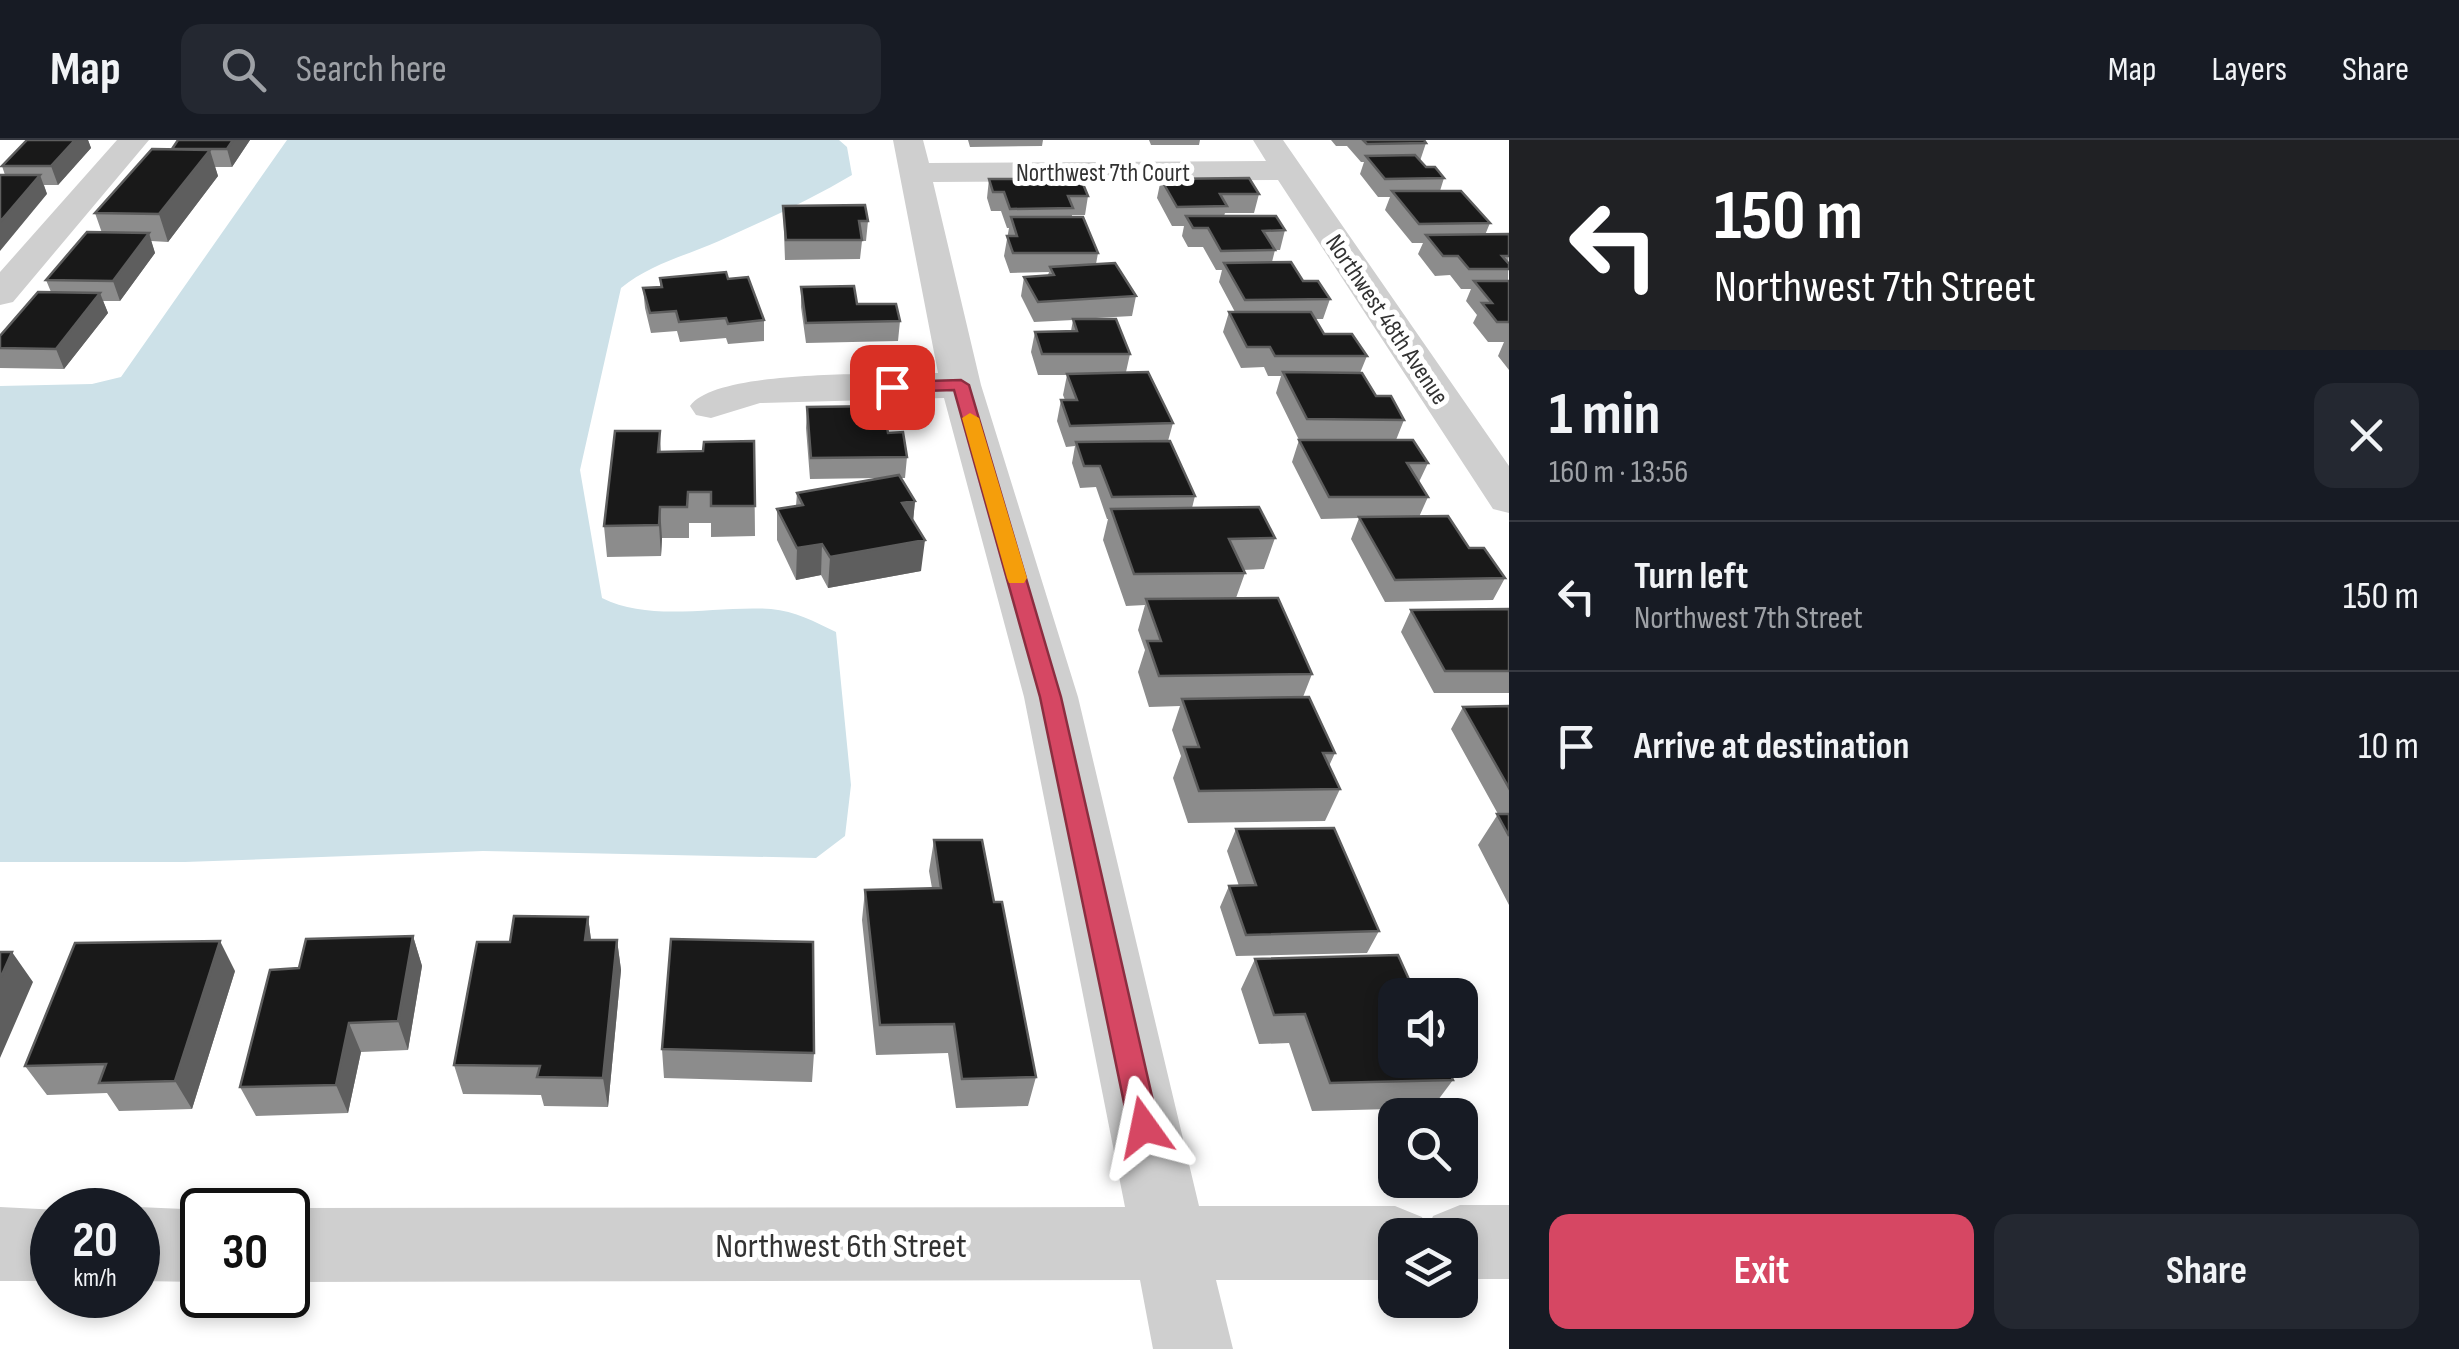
<!DOCTYPE html>
<html lang="en">
<head>
<meta charset="utf-8">
<style>
  :root { --surface:#171b24; --page:#242831; --text:#f1f3f6; --muted:#9ea1a6; --line:#363941; --accent:#d64763 }
  body { margin:0; font-family:"Sofia Sans Condensed",sans-serif; background:var(--page); color:var(--text); height:100vh; display:flex; flex-direction:column; font-size:38px; white-space:nowrap }
  * { box-sizing:border-box; margin:0 }
  p { font-size:32px; color:var(--muted) }
  .icon { flex:none; width:55px; height:55px; fill:none; stroke:currentColor; stroke-width:2; stroke-linecap:round; stroke-linejoin:round }
  .map { position:relative; flex:1; overflow:hidden }
  .sheet { display:flex; flex-direction:column; background:var(--surface); width:950px }
  .sheet>* { flex:none }
  .guide { background:#202124; color:#fff; overflow:hidden }
  .buttons { position:absolute; left:1378px; top:838px; display:grid; gap:20px }
  .buttons a { display:grid; place-items:center; width:100px; height:100px; border-radius:20px; background:var(--surface); box-shadow:0 5px 15px #0003; font-size:50px }
  .speed { position:absolute; left:30px; top:1048px; display:flex; gap:20px; font-size:50px; font-weight:700; text-align:center }
  .speed>* { display:grid; place-content:center; width:130px; height:130px; border-radius:50%; background:var(--surface); box-shadow:0 5px 15px #0003; line-height:1 }
  .speed small { font-size:25px; font-weight:400 }
  .speed .limit { border:5px solid #111; border-radius:15px; background:#fff; color:#111 }
  .pin { position:absolute; display:grid; place-items:center; width:85px; height:85px; color:#fff; margin:-42px; border-radius:20px; box-shadow:0 5px 15px #0006 }
  .me { position:absolute; width:110px; margin:-55px; rotate:348deg; stroke-linejoin:round; filter:drop-shadow(0 0 8px #0008) }
  .turn { display:flex; align-items:center; gap:35px; height:210px; padding:0 40px; font-size:45px }
  .turn .icon { width:130px; height:130px; stroke-width:2.5 }
  .turn b { display:block; font-size:70px; line-height:85px }
  .round { display:grid; place-items:center; flex:none; width:105px; height:105px; border-radius:20px; background:var(--page) }
  .summary { display:flex; align-items:center; justify-content:space-between; height:170px; padding:0 40px }
  h1 { font-size:60px; font-weight:700; line-height:75px }
  .action { display:flex; gap:20px; margin-top:auto; padding:20px 40px }
  .action a { flex:1; height:115px; border-radius:20px; background:var(--accent); color:#fff; font-size:40px; font-weight:700; line-height:115px; text-align:center }
  .action a+a { background:var(--page); color:var(--text) }
  ul { padding:0; list-style:none }
  li { display:flex; align-items:center; gap:30px; height:150px; padding:0 40px; border-top:2px solid var(--line) }
  li div { flex:1 }
  li b { display:block; font-size:38px }
  li em { font-style:normal }
  header { display:flex; align-items:center; gap:60px; box-sizing:border-box; height:140px; padding:0 50px; background:var(--surface); border-bottom:2px solid var(--line) }
  header strong { font-size:48px }
  nav { display:flex; gap:55px; margin-inline-start:auto; font-size:35px }
  .search { width:700px; height:90px; background:var(--page); display:flex; align-items:center; gap:25px; box-sizing:border-box; padding:0 35px; border-radius:20px; color:var(--muted); font-size:38px }
  main { display:flex; flex:1; min-height:0 }
  .map>svg:first-child { display:block }
</style>
</head>
<body>
<header>
<strong>Map</strong>
<div class="search"><svg class="icon" aria-label="search" viewBox="0 0 24 24"><circle cx="10" cy="10" r="6"/><path d="M15 15l6 6"/></svg>Search here</div>
<nav><a>Map</a><a>Layers</a><a>Share</a></nav>
</header>
<main>
<div class="map">
<svg width="1509" height="1209" viewBox="0 0 1509 1209">
  <rect width="100%" height="100%" fill="#fff"/>
  <!-- water -->
  <path fill="#cde1e8" d="M287 0H839L847 7 852 35C810 60 764 81 719 101 685 116 650 124 621 148L580 330 602 458C652 483 716 465 771 469 795 471 815 482 836 492L851 645 845 696 816 718 483 711 185 722H0V246L92 244 121 237Z"/>
  <g fill="none" stroke-linecap="round" stroke-linejoin="round">
    <!-- minor -->
    <path fill="#cfcfcf" fill-rule="evenodd" d="M117 0H149L13 162 0 165V132Z
      M893 0H923L929 23 1266 21 1253 0H1283L1509 326V373L1493 369 1278 40 933 42 981 245 1078 557 1199 1066H1395L1422 1077 1427 1091 1433 1076 1460 1065H1509V1139H1460V1095H1395V1140H1216L1233 1209H1153L1140 1140 288 1142V1070H283L288 1068 1125 1067 1024 557 944 258 760 263 711 278 696 275 690 266C717 228 890 235 938 233Z
      M0 1067 59 1070H52V1141H0Z
      M138 1067 207 1070H202V1142L138 1141V1070H131Z"/>
  </g>
  <!-- wall -->
  <path fill="#8c8c8c" d="M27 0H88L91 8 58 45H44L47 54 5 35 2 26Z
    M178 0H250L232 27H215L218 36 168 102 151 101 155 113 120 161H103L108 173 64 229 0 228V196L51 152 46 140 102 93 95 73 172 10Z
    M968 0H1043L1042 6 970 7Z
    M1149 0H1200L1199 5H1151Z
    M1331 0H1424L1426 3 1420 21 1426 27 1444 38 1440 51 1490 83 1485 95 1509 94 1508 141H1509V230L1498 216 1504 202H1488L1473 183 1477 175 1466 161 1471 149H1461L1450 135 1435 136 1418 114 1423 103H1412L1385 70 1390 57H1378L1360 34 1364 22H1361L1347 6H1336Z
    M989 39 1088 56 1085 75H1072V77L1098 113 1096 124 1136 156 1132 176 1078 179 1130 214 1126 232 1173 283 1168 301 1195 356 1192 368 1275 398 1264 429 1243 430 1245 433 1236 458 1312 534 1303 557 1335 613 1329 626 1340 649 1325 681 1188 683 1173 638 1181 616 1172 590 1180 566 1149 567 1138 532 1145 510 1138 490 1145 465 1126 466 1103 400 1108 379H1107L1096 347 1080 348 1072 323 1075 306 1066 307 1057 281 1061 260H1065L1063 255 1067 235H1038L1031 212 1035 192 1071 191 1073 180 1034 182 1021 156 1024 137 1048 135 1049 132 1010 133 1004 116 1009 88H1007L1001 71H991L987 58Z
    M1161 39 1259 54 1254 73H1225L1224 76 1285 90 1280 110H1275L1272 122 1330 159 1323 179H1315L1324 194 1367 216 1360 233 1376 256 1404 280 1396 300 1428 323 1419 342 1428 357 1419 377 1469 408 1505 438 1493 460 1385 462 1351 399 1359 378 1321 379 1292 322 1299 300 1276 253 1281 236H1268L1264 227 1241 228 1223 192 1229 172H1235L1219 142 1222 130H1216L1203 107H1188L1182 96 1184 86H1172L1157 58Z
    M783 66 868 81 866 101H862L860 119 785 120Z
    M660 138 728 139 764 180V201L728 204 726 198 680 202 677 191 651 193 645 168 643 148 660 147Z
    M801 147 857 164 900 181 898 201 806 203 801 167Z
    M807 267 888 293 907 317 905 338H901L915 361 913 381 921 431 828 448 821 435 796 440 777 400V369L796 366 797 353 880 338 810 339 806 288Z
    M660 291 661 312 703 311 754 301 755 396 711 397V383H689V398H662L661 416 607 417 604 386Z
    M1509 469V553H1434L1401 492 1411 470Z
    M1509 566V765L1478 705 1498 674 1451 589 1463 567Z
    M1236 689 1379 791 1367 813 1236 816 1220 767 1229 746H1239L1227 711Z
    M934 700 994 762 1036 937 1028 966 956 968 948 913 876 915 862 780 865 750 932 748 929 731Z
    M588 777 591 800H617L621 830 608 967 544 966 541 955 463 954 454 925 510 802Z
    M413 796 422 826 408 910 361 912 348 973 256 976 240 947 299 828Z
    M1255 819 1453 940 1432 968 1312 971 1289 903 1259 904 1241 849Z
    M235 831 192 969 119 971 107 953 47 955 25 926Z
    M662 909 814 913 812 942 664 938Z"/>
  <!-- shaded-wall -->
  <path fill="#5e5e5e" d="M75 0H88L91 8 58 45 51 26Z
    M233 0H250L232 27 227 9Z
    M210 10 218 36 168 102 159 74Z
    M40 35 47 54 0 111V82Z
    M149 93 155 113 120 161 113 141Z
    M100 153 108 173 64 229 56 209Z
    M915 361 912 392 902 363Z
    M660 367 662 398 661 416 659 385Z
    M925 400 921 431 828 448 830 417Z
    M822 404 821 435 796 440 797 408Z
    M588 777 592 807 585 800Z
    M413 796 422 826 408 910 398 881Z
    M617 800 621 830 608 967 603 938Z
    M220 801 235 831 192 969 175 941Z
    M12 812 33 842 0 918V839Z
    M349 883 361 912 348 973 336 945Z"/>
  <!-- building -->
  <path fill="#191919" stroke="#5e5e5e" stroke-width="2.5" d="M27 0H75L51 26H2Z
    M178 0H233L227 9H172Z
    M1363 0H1424L1426 3 1367 4Z
    M152 9 210 10 159 74 95 73Z
    M1415 15 1426 27H1435L1444 38 1385 39 1366 16Z
    M0 35H40L0 82Z
    M1249 38 1259 54H1220L1227 66 1177 67 1161 39Z
    M989 39H1081L1088 56H1068L1073 68 1010 69 1004 52H993Z
    M1392 51H1461L1490 83 1419 84Z
    M865 65 868 81H859L862 100H786L783 66Z
    M1186 76H1276L1285 90 1263 91 1275 110 1221 111 1208 88H1193Z
    M1011 77H1083L1098 113H1013L1007 96H1017Z
    M87 92 149 93 113 141 46 140Z
    M1509 94V116H1502L1509 124V129H1469L1458 116H1443L1426 95Z
    M1291 122 1303 141H1318L1330 159 1245 160 1224 123Z
    M1115 123 1136 156 1038 162 1024 137 1054 135 1050 127Z
    M726 132 728 139 748 137 764 180 728 184 726 178 679 182 676 171 650 173 643 148 662 147 660 138Z
    M1474 141H1509V182H1497L1482 163H1492Z
    M854 146 857 164H896L900 181 806 183 801 147Z
    M38 152 100 153 56 209 0 208V196Z
    M1229 172H1311L1324 194H1352L1367 216H1275L1270 207H1247Z
    M1073 179H1116L1130 214H1042L1035 192 1077 191Z
    M1148 232 1173 283 1070 286 1061 260H1077L1067 234Z
    M1283 232 1362 233 1376 256H1391L1404 280 1307 279Z
    M883 266 888 293 903 292 907 317 811 318 807 267Z
    M615 291H660L658 312 703 311 704 302 754 301 755 366H711V352H688L687 367H660L659 385 604 386Z
    M1299 300H1413L1428 323H1407L1428 357H1329Z
    M1170 301 1195 356 1112 357 1100 326H1084L1076 302Z
    M899 335 915 361 902 363 925 400 830 417 822 404 797 408 777 369 803 365 797 353Z
    M1259 367 1275 398 1229 399 1245 433 1134 434 1111 369Z
    M1448 376 1469 408H1484L1505 438 1395 440 1359 377Z
    M1278 458 1312 534 1159 536 1147 501H1161L1146 459Z
    M1509 469V531H1445L1411 470Z
    M1309 557 1335 613H1323L1340 649 1199 651 1184 607H1199L1182 559Z
    M1509 566V648L1463 567Z
    M1497 674H1509V696Z
    M1334 688 1379 791 1246 795 1229 746 1256 745 1236 689Z
    M934 700H982L994 762H1002L1036 937 962 939 954 884 880 885 865 750 941 748Z
    M514 776 588 777 585 800H617L603 938 537 937 540 926 454 925 477 802H510Z
    M413 796 398 881 349 883 336 945 240 947 270 830 299 828 306 799Z
    M671 799 813 802 814 913 662 909Z
    M220 801 175 941 99 943 106 924 25 926 75 803Z
    M0 812H12L0 839Z
    M1398 815 1416 855H1395V920H1444L1453 940 1330 943 1305 874 1274 875 1255 819Z"/>
  <!-- route -->
  <path fill="#d64763" stroke="#8b2e40" stroke-width="2.5" d="M961 240 969 245 1061 557 1159 987 1154 996 1144 1000 1134 996 1129 987 1040 557 954 250 892 252 884 247 892 242Z"/>
  <!-- slow -->
  <path fill="#f59e0b" d="M970 273 979 278 1027 438 1024 443H1009L1007 438 962 278Z"/>
  <g text-anchor="middle" stroke-width="10" stroke-linejoin="round" paint-order="stroke">
    <!-- far-street labels -->
    <g font-size="25" fill="#323232" stroke="#fff">
      <text x="1103" y="41">Northwest 7th Court</text>
      <text transform="translate(1388 179) rotate(56)" y="9">Northwest 48th Avenue</text>
    </g>
    <!-- near-street labels -->
    <g font-size="35" fill="#323232" stroke="#fff">
      <text x="841" y="1117">Northwest 6th Street</text>
    </g>
  </g>
</svg>
<div class="buttons">
<a><svg class="icon" aria-label="sound" viewBox="0 0 24 24"><path d="M4 9h4l5-4v14l-5-4H4zM17 9q2 3 0 6"/></svg></a>
<a><svg class="icon" aria-label="search" viewBox="0 0 24 24"><circle cx="10" cy="10" r="6"/><path d="M15 15l6 6"/></svg></a>
<a><svg class="icon" aria-label="layers" viewBox="0 0 24 24"><path d="M12 4l9 5-9 5-9-5zM3 14l9 5 9-5"/></svg></a>
</div>
<div class="speed"><div>20<small>km/h</small></div><div class="limit">30</div></div>
<div class="pin" style="left:892px;top:247px;background:#d93025"><svg class="icon" aria-label="arrive" viewBox="0 0 24 24"><path d="M6 21V4h12l-3 4 3 4H6"/></svg></div>
<svg class="me" style="left:1144px;top:987px" viewBox="-20 -20 40 40"><path d="M0-17L14 15 0 8-14 15z" fill="#d64763" stroke="#fff" stroke-width="4"/></svg>
</div>
<section class="sheet">
<div class="guide">
<div class="turn"><svg class="icon" aria-label="left" viewBox="0 0 24 24"><path d="M17 20v-9H6M10 6l-5 5 5 5"/></svg><div><b>150 m</b>Northwest 7th Street</div></div>
</div>
<div class="summary"><div><h1>1 min</h1><p>160 m · 13:56</p></div><a class="round"><svg class="icon" aria-label="close" viewBox="0 0 24 24"><path d="M6 6l12 12M18 6L6 18"/></svg></a></div>
<ul>
<li><svg class="icon" aria-label="left" viewBox="0 0 24 24"><path d="M17 20v-9H6M10 6l-5 5 5 5"/></svg><div><b>Turn left</b><p>Northwest 7th Street</p></div><em>150 m</em></li>
<li><svg class="icon" aria-label="arrive" viewBox="0 0 24 24"><path d="M6 21V4h12l-3 4 3 4H6"/></svg><div><b>Arrive at destination</b></div><em>10 m</em></li>
</ul>
<div class="action"><a>Exit</a><a>Share</a></div>
</section>
</main>
</body>
</html>
